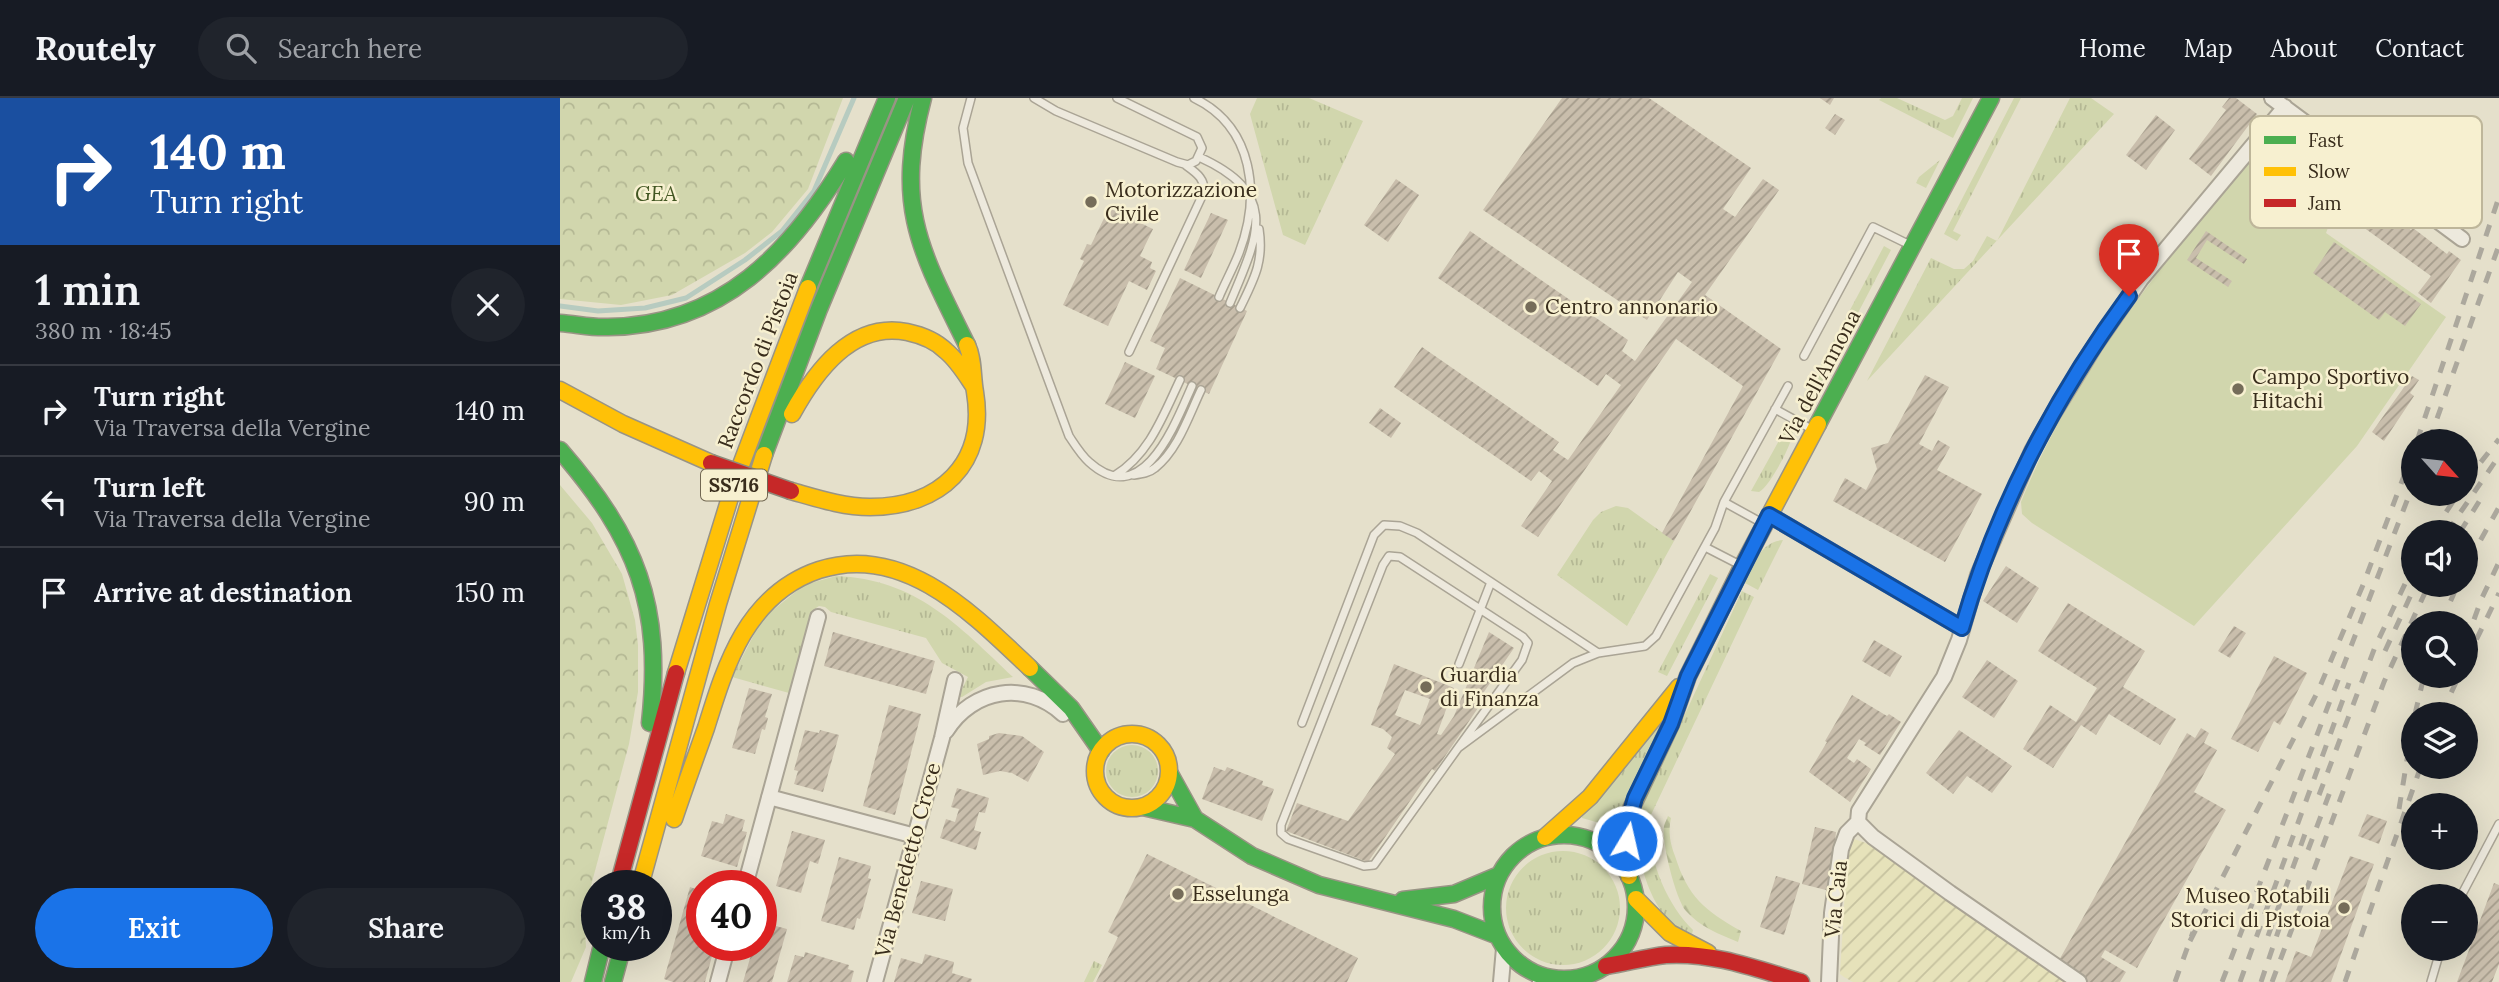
<!DOCTYPE html>
<html lang="en">
<head>
<meta charset="utf-8">
<style>
  :root { --surface:#171b24; --page:#20242c; --text:#f1f3f6; --muted:#9ea1a6; --line:#363941; --accent:#1a73e8 }
  body { margin:0; font-family:Lora,serif; background:var(--page); color:var(--text); height:100vh; display:flex; flex-direction:column; font-size:26px; white-space:nowrap }
  * { box-sizing:border-box; margin:0 }
  p { font-size:23px; color:var(--muted) }
  .icon { flex:none; width:38px; height:38px; fill:none; stroke:currentColor; stroke-width:2; stroke-linecap:round; stroke-linejoin:round }
  .map { position:relative; flex:1; overflow:hidden }
  .panel { display:flex; flex-direction:column; background:var(--surface); width:560px }
  .panel>* { flex:none }
  .top-card { background:#1a4fa0; color:#fff; overflow:hidden }
  .needle { width:46px; rotate:117deg }
  .controls { position:absolute; left:1841px; top:331px; display:grid; gap:14px }
  .controls a { display:grid; place-items:center; width:77px; height:77px; border-radius:50%; background:var(--surface); box-shadow:0 7px 28px #0002; font-size:35px }
  .speed { position:absolute; left:21px; top:772px; display:flex; gap:14px; font-size:35px; font-weight:700; text-align:center }
  .speed>* { display:grid; place-content:center; width:91px; height:91px; border-radius:50%; background:var(--surface); box-shadow:0 7px 28px #0002; line-height:1 }
  .speed small { font-size:18px; font-weight:400 }
  .speed .limit { border:10px solid #d22; background:#fff; color:#111 }
  .pin { position:absolute; display:grid; place-items:center; width:60px; height:60px; color:#fff; margin:-72px -30px; border-radius:50% 50% 50% 0; rotate:-45deg; box-shadow:0 0 7px #0007 }
  .pin .icon { rotate:45deg }
  .me { position:absolute; width:77px; margin:-38px; rotate:9deg; stroke-linejoin:round; filter:drop-shadow(0 0 5px #0008) }
  .turn { display:flex; align-items:center; gap:24px; height:147px; padding:0 35px; font-size:32px }
  .turn .icon { width:91px; height:91px; stroke-width:2.5 }
  .turn b { display:block; font-size:49px; line-height:60px }
  .round { display:grid; place-items:center; flex:none; width:74px; height:74px; border-radius:37px; background:var(--page) }
  .headline { display:flex; align-items:center; justify-content:space-between; height:119px; padding:0 35px }
  h1 { font-size:42px; font-weight:600; line-height:52px }
  .action { display:flex; gap:14px; margin-top:auto; padding:14px 35px }
  .action a { flex:1; height:80px; border-radius:42px; background:var(--accent); color:#fff; font-size:28px; font-weight:600; line-height:80px; text-align:center }
  .action a+a { background:var(--page); color:var(--text) }
  ul { padding:0; list-style:none }
  li { display:flex; align-items:center; gap:21px; height:91px; padding:0 35px; border-top:2px solid var(--line) }
  li div { flex:1 }
  li b { display:block; font-size:26px }
  li em { font-style:normal }
  header { display:flex; align-items:center; gap:42px; box-sizing:border-box; height:98px; padding:0 35px; background:var(--surface); border-bottom:2px solid var(--line) }
  header strong { font-size:33px }
  nav { display:flex; gap:38px; margin-inline-start:auto; font-size:24px }
  .search { width:490px; height:63px; background:var(--page); display:flex; align-items:center; gap:18px; box-sizing:border-box; padding:0 24px; border-radius:38px; color:var(--muted); font-size:26px }
  main { display:flex; flex:1; min-height:0 }
  .map>svg:first-child { display:block }
</style>
</head>
<body>
<header>
<strong>Routely</strong>
<div class="search"><svg class="icon" aria-label="search" viewBox="0 0 24 24"><circle cx="10" cy="10" r="6"/><path d="M15 15l6 6"/></svg>Search here</div>
<nav><a>Home</a><a>Map</a><a>About</a><a>Contact</a></nav>
</header>
<main>
<section class="panel">
<div class="top-card">
<div class="turn"><svg class="icon" aria-label="right" viewBox="0 0 24 24"><path d="M7 20v-9h11M14 6l5 5-5 5"/></svg><div><b>140 m</b>Turn right</div></div>
</div>
<div class="headline"><div><h1>1 min</h1><p>380 m · 18:45</p></div><a class="round"><svg class="icon" aria-label="close" viewBox="0 0 24 24"><path d="M6 6l12 12M18 6L6 18"/></svg></a></div>
<ul>
<li><svg class="icon" aria-label="right" viewBox="0 0 24 24"><path d="M7 20v-9h11M14 6l5 5-5 5"/></svg><div><b>Turn right</b><p>Via Traversa della Vergine</p></div><em>140 m</em></li>
<li><svg class="icon" aria-label="left" viewBox="0 0 24 24"><path d="M17 20v-9H6M10 6l-5 5 5 5"/></svg><div><b>Turn left</b><p>Via Traversa della Vergine</p></div><em>90 m</em></li>
<li><svg class="icon" aria-label="arrive" viewBox="0 0 24 24"><path d="M6 21V4h12l-3 4 3 4H6"/></svg><div><b>Arrive at destination</b></div><em>150 m</em></li>
</ul>
<div class="action"><a>Exit</a><a>Share</a></div>
</section>
<div class="map">
<svg width="1939" height="884" viewBox="0 0 1939 884">
  <defs>
    <pattern id="farmland-furrows" width="10" height="10" patternUnits="userSpaceOnUse" patternTransform="scale(1.75)"><rect width="10" height="10" fill="#e6e2ba"/><path d="M-1 1l2-2M0 10L10 0M9 11l2-2" fill="none" stroke="#c6c29f"/></pattern>
    <pattern id="grass-tufts" width="24" height="20" patternUnits="userSpaceOnUse" patternTransform="scale(1.75)"><rect width="24" height="20" fill="#d1d6ad"/><path d="M3 7l-1-3M5 7V3M7 7l1-3M15 17l-1-3M17 17v-4M19 17l1-3" fill="none" stroke="#b4b894"/></pattern>
    <pattern id="forest-firs" width="22" height="20" patternUnits="userSpaceOnUse" patternTransform="scale(1.75)"><rect width="22" height="20" fill="#d1d6ad"/><path d="M5 1l3.5 6h-7zM16 11l3.5 6h-7z" fill="#b4b894"/></pattern>
    <pattern id="park-crowns" width="20" height="18" patternUnits="userSpaceOnUse" patternTransform="scale(1.75)"><rect width="20" height="18" fill="#d1d6ad"/><path d="M2 6a3 3 0 1 1 6 0M12 15a3 3 0 1 1 6 0" fill="none" stroke="#b4b894"/></pattern>
    <pattern id="building-hatch" width="6" height="6" patternUnits="userSpaceOnUse" patternTransform="scale(1.75)"><rect width="6" height="6" fill="#c9beac"/><path d="M-1 1l2-2M0 6l6-6M5 7l2-2" fill="none" stroke="#a49b8b"/></pattern>
  </defs>
  <rect width="100%" height="100%" fill="#e5e0cb"/>
  <!-- farmland -->
  <path fill="url(#farmland-furrows)" d="M1294 741 1306 745 1510 884H1293L1284 879 1280 876 1287 758Z"/>
  <!-- grass -->
  <path fill="url(#grass-tufts)" d="M697 0H749L803 23 745 147 723 137 690 16Z
    M1321 0H1337L1385 22 1393 18 1402 0H1413L1393 40 1319 2Z
    M1454 0H1461L1393 133 1401 137 1397 143 1384 136Z
    M1510 0H1531L1554 16 1307 283 1371 160 1394 171H1404L1413 163 1427 138 1437 143Z
    M1380 62 1366 90 1356 85 1359 79Z
    M1324 148 1331 152 1247 312 1239 308Z
    M1227 328 1233 335C1231 348 1210 388 1199 394L1191 393Z
    M1056 408 1068 410 1114 443 1067 528 997 477 1033 422 1041 414Z
    M1223 442 1198 492 1185 485C1194 466 1200 444 1223 442Z
    M1150 476 1158 480 1107 578 1098 574Z
    M276 478C356 481 398 527 453 579L426 584 402 599H398L408 579 382 565 366 540 271 514 265 509 259 508 256 510 229 595 172 579 202 521 244 487Z
    M1182 493 1194 499 1090 719C1086 757 1106 806 1133 832L1132 836C1125 832 1117 830 1112 825 1088 805 1075 753 1076 722Z
    M1106 620 1061 732 1056 735 1036 724 1022 720V716Z
    M546 673a26 26 0 1 1 52 0a26 26 0 1 1-52 0Z
    M946 810a57 57 0 1 1 114 0a57 57 0 1 1-114 0Z
    M534 863 542 867 533 884H524Z"/>
  <!-- forest -->
  <path fill="url(#forest-firs)" d="M1108 718 1111 720C1108 734 1110 745 1115 758 1128 799 1144 812 1181 833L1178 844C1159 836 1140 829 1126 813 1116 802 1101 743 1104 728 1105 724 1107 721 1108 718Z"/>
  <!-- park -->
  <path fill="url(#park-crowns)" d="M0 0H283L248 91 212 134 185 155 112 197 61 207 0 201Z
    M0 387 32 425 62 476 75 522 78 547V594L69 646 24 814 26 849 11 884H0Z"/>
  <!-- pitch -->
  <path fill="#d1d6ad" d="M1723 41 1740 46 1787 78 1766 135 1886 219 1797 348 1634 528 1472 425 1462 416 1461 404C1513 274 1608 158 1698 52L1708 44Z"/>
  <g fill="none" stroke-linecap="round" stroke-linejoin="round">
    <!-- stream -->
    <path stroke="#b7cbc0" stroke-width="5" d="M0 208 38 213 85 210 126 200 185 162 222 133 254 93 294 0"/>
  </g>
  <!-- building -->
  <path fill="url(#building-hatch)" fill-rule="evenodd" d="M1002 0H1089L1191 70 1163 111 1175 119 1203 81 1219 92 1145 197 1221 251 1114 443 1102 435 1183 288 1116 241 978 439 961 428 992 383 979 373 971 383 834 289 862 249 999 344 993 352 1008 362 1061 287 1046 276 1038 288 878 180 910 133 1068 242 1062 253 1075 263 1132 184 1118 174 1087 222 923 112Z
    M1260 0H1274L1270 7Z
    M1669 0H1676L1697 16 1651 78 1629 61 1666 12 1662 9Z
    M1275 16 1285 22 1275 37 1265 30Z
    M1596 17 1615 32 1586 72 1566 57Z
    M836 81 859 97 828 144 804 127Z
    M1793 91 1815 107 1817 105 1851 132 1853 130 1887 156 1889 153 1901 162 1871 205 1858 195 1871 178 1778 111Z
    M549 110 593 131 580 158 592 164 590 170 596 173 587 192 569 183 548 228 503 207 524 163 520 161 527 146 531 147Z
    M651 115 668 122 641 180 624 172Z
    M1646 133 1687 161 1684 166 1647 142 1636 160 1672 183 1668 189 1627 162Z
    M1774 144 1861 206 1845 228 1825 214 1819 222 1753 175Z
    M620 180 687 213 649 296 596 271 605 250 590 243Z
    M565 264 595 278 575 320 545 306Z
    M1365 277 1389 289 1359 346 1372 353 1378 342 1390 349 1377 372 1422 396 1385 464 1273 403 1285 380 1306 392 1317 371 1311 350 1328 345Z
    M1852 278 1859 282 1850 295 1854 298 1824 343 1812 334Z
    M820 310 841 325 831 340 809 325Z
    M1446 468 1479 490 1457 525 1423 503Z
    M1508 505 1585 553 1563 589 1616 621 1600 647 1549 616 1536 637 1521 627 1493 670 1463 651 1490 607 1516 624 1537 590 1478 553Z
    M1674 528 1686 535 1670 560 1658 553Z
    M273 534 375 563 366 596 264 568Z
    M929 534 954 550 915 607 918 610 875 673 872 671 808 764 726 733 737 705 788 723 835 656 827 650 832 639 823 631 811 627 834 566 894 590 877 636 881 637 894 618ZM845 592 870 601 860 627 835 617Z
    M1314 542 1342 558 1330 579 1302 563Z
    M1714 558 1747 575 1720 627 1714 623 1698 654 1671 641Z
    M1427 562 1458 583 1434 620 1402 599Z
    M189 590 212 596 205 619 208 620 205 632 202 631 195 656 172 650Z
    M1292 597 1327 618 1329 616 1341 624 1320 657 1304 647 1306 645 1299 641 1287 660 1294 665 1297 661 1311 671 1290 704 1249 674 1267 644 1265 643Z
    M329 607 361 616 335 717 303 708Z
    M1641 630 1649 635 1644 645 1657 652 1634 694 1666 712 1577 870 1545 852 1541 859 1566 874 1560 884H1528L1498 864 1627 635 1635 640Z
    M245 632 259 635 260 632 279 637 263 694 234 686 238 673 234 672Z
    M1399 632 1452 668 1432 695 1407 678 1393 696 1366 675Z
    M439 635 462 638 484 654 468 684 452 675 440 673 423 677 417 646 429 641V638Z
    M654 669 665 673 667 669 703 683 702 687 714 691 702 723 642 701Z
    M397 690 429 700 425 715 419 714 414 732 421 734 416 752 380 740 386 721 395 724 399 711 391 709Z
    M166 716 185 722 182 733 187 734 177 769 141 758 152 723 163 726Z
    M1807 716 1827 723 1819 746 1798 738Z
    M1255 729 1276 734 1270 793 1242 786Z
    M232 733 265 742 258 766 250 763 241 795 216 788Z
    M587 756 798 860 787 884H536L558 839 548 834Z
    M1790 758 1814 766 1771 884H1725L1736 853 1751 859Z
    M279 759 311 768 308 780 311 781 300 821 297 820 294 832 261 823Z
    M1216 778 1240 785 1224 837 1200 829Z
    M361 783 393 791 385 823 352 815Z
    M1934 785 1939 787V866L1932 884H1897Z
    M130 789 142 793V847H155L145 884H113L104 881Z
    M201 824 227 831 212 884H183L194 847H201Z
    M245 854 289 867 288 871 294 873 291 884H227L235 857 244 859Z
    M365 856 394 864 392 875 412 881 411 884H334L341 860 362 866Z"/>
  <g fill="none" stroke-linecap="round" stroke-linejoin="round">
    <defs>
      <path id="lane" d="M411 0 403 30 408 65 509 338C515 347 521 357 529 364 583 413 615 326 632 288
        M474 0 496 13 617 64 628 67 636 63 642 50 637 39 557 0
        M634 0C694 29 701 97 679 155 673 170 665 185 659 199
        M639 59C721 96 698 138 670 205
        M680 210C694 181 704 164 699 131
        M569 254 643 96C647 81 635 74 624 66
        M1244 258 1313 129 1352 148
        M1215 311 1255 333
        M574 377C582 376 589 375 595 370 618 352 629 317 641 292
        M554 378C589 357 603 318 620 282
        M1164 404 1204 426
        M1145 449 1182 468
        M899 566 931 484
        M742 625 814 437 824 427 840 428 857 435 1038 555
        M898 650 962 562 968 545 963 539 840 459 829 458 823 467 721 727V735L728 741 804 768 814 767 898 650 1013 565 1038 555 1085 548 1096 538 1155 430 1164 404 1228 288
        M1901 798 1939 726
        M1871 884 1881 850"/>
      <path id="street" d="M1712 0 1902 141
        M1209 417 1402 530
        M386 633C413 590 466 582 503 616
        M209 699 355 738
        M185 788 258 519
        M158 884 168 847
        M315 884 382 640 395 582
        M941 884 944 850
        M980 884 984 879
        M1269 884 1272 815 1281 751 1287 735 1298 724
        M1519 884 1390 795 1313 739 1298 724 1299 713 1384 579 1399 542 1418 477 1472 353 1493 316 1534 249 1581 181 1725 9"/>
      <path id="fast" d="M363 0C334 109 360 152 407 247
        M248 190 327 0
        M0 225C16 226 32 230 48 229 162 228 231 154 286 63
        M1258 326 1431 0
        M0 352C77 441 103 507 90 625
        M204 357 259 211 347 0
        M470 570 511 610 541 653
        M610 676 635 721 692 758 759 787 894 821 938 838
        M583 709 635 721
        M932 809a72 72 0 1 1 144 0a72 72 0 1 1-144 0Z
        M843 802 894 796 939 777
        M33 884 42 847
        M53 884 63 847"/>
      <path id="slow" d="M0 292 63 326 151 365
        M232 316C255 274 292 223 347 234 361 237 376 243 386 253 397 262 405 275 413 287
        M231 393C256 400 283 409 310 409 380 409 427 366 415 294 412 278 414 262 407 247
        M116 575 176 380 248 190
        M535 673a37 37 0 1 1 74 0a37 37 0 1 1-74 0Z
        M114 721C124 691 135 661 146 630 156 598 166 565 183 536 201 506 226 483 259 472 344 444 414 517 470 570
        M985 739 1030 699 1119 589
        M1069 778 1067 743 1071 711 1111 626 1128 578 1182 469 1258 326
        M80 788 158 506 204 357
        M1076 801 1110 835 1148 855"/>
      <path id="jam" d="M58 788 116 575
        M1046 868C1066 865 1086 859 1106 857 1153 854 1197 871 1241 884"/>
    </defs>
    <!-- lane casing -->
    <use href="#lane" stroke="#aaa495" stroke-width="10"/>
    <!-- street casing -->
    <use href="#street" stroke="#aaa495" stroke-width="18"/>
    <!-- fast casing -->
    <use href="#fast" stroke="#999485" stroke-width="19"/>
    <!-- slow casing -->
    <use href="#slow" stroke="#999485" stroke-width="19"/>
    <!-- jam casing -->
    <use href="#jam" stroke="#999485" stroke-width="19"/>
    <!-- lane -->
    <use href="#lane" stroke="#ede9dd" stroke-width="7"/>
    <!-- street -->
    <use href="#street" stroke="#ede9dd" stroke-width="14"/>
    <!-- fast -->
    <use href="#fast" stroke="#4caf50" stroke-width="16"/>
    <!-- slow -->
    <use href="#slow" stroke="#ffc107" stroke-width="16"/>
    <!-- jam -->
    <use href="#jam" stroke="#c62828" stroke-width="16"/>
    <!-- rail -->
    <path stroke="#aca89d" stroke-width="5" stroke-dasharray="12 12" stroke-linecap="butt" d="M1857 343 1939 99
      M1869 343 1939 147
      M1906 383 1939 341
      M1873 434 1898 396
      M1887 434 1939 358
      M1900 434 1920 402
      M1909 463 1939 409
      M1881 525 1898 486
      M1906 544 1921 502 1939 464
      M1825 553 1856 486
      M1906 563 1939 495
      M1855 616 1864 578
      M1881 616 1899 578
      M1759 697 1815 549 1853 469
      M1839 711 1853 625
      M1748 752 1773 686
      M1708 838 1745 736
      M1630 843 1758 593 1803 487 1853 354
      M1615 884 1633 834
      M1662 884 1853 387
      M1680 884 1789 585
      M1701 884 1720 828
      M1712 884 1824 584 1869 486
      M1785 884 1861 668"/>
    <defs>
      <path id="jam-bridge" d="M151 365 231 393"/>
    </defs>
    <!-- jam-bridge casing -->
    <use href="#jam-bridge" stroke="#8f8a7b" stroke-width="19" stroke-linecap="butt"/>
    <!-- jam-bridge -->
    <use href="#jam-bridge" stroke="#c62828" stroke-width="16"/>
  </g>
  <g fill="none" stroke-linecap="round" stroke-linejoin="round">
    <defs>
      <path id="route" d="M1067 743 1069 721 1075 700 1111 626 1128 578 1209 417 1402 530C1436 411 1496 297 1569 198"/>
    </defs>
    <!-- route casing -->
    <use href="#route" stroke="#114b97" stroke-width="18"/>
    <!-- route -->
    <use href="#route" stroke="#1a73e8" stroke-width="12"/>
  </g>
  <!-- markers -->
  <g fill="#756c59" stroke="#f7f0d0" stroke-width="2.5">
    <circle cx="531" cy="104" r="7"/>
    <circle cx="971" cy="209" r="7"/>
    <circle cx="1678" cy="291" r="7"/>
    <circle cx="866" cy="589" r="7"/>
    <circle cx="618" cy="796" r="7"/>
    <circle cx="1784" cy="810" r="7"/>
  </g>
  <g text-anchor="middle" stroke-width="5" stroke-linejoin="round" paint-order="stroke">
    <!-- shield labels -->
    <rect fill="#f7f0d0" stroke="#726852" stroke-width="2" x="141" y="371.5" width="66" height="31" rx="5"/>
    <g font-size="19" font-weight="bold" fill="#392d1c">
      <text x="174" y="394">SS716</text>
    </g>
    <!-- poi labels -->
    <g font-size="21" fill="#392d1c" stroke="#f7f0d0" text-anchor="start">
      <text x="545" y="99">Motorizzazione<tspan x="545" dy="24">Civile</tspan></text>
      <text x="985" y="216">Centro annonario</text>
      <text x="1692" y="286">Campo Sportivo<tspan x="1692" dy="24">Hitachi</tspan></text>
      <text x="880" y="584">Guardia<tspan x="880" dy="24">di Finanza</tspan></text>
      <text x="632" y="803">Esselunga</text>
      <text x="1770" y="805" text-anchor="end">Museo Rotabili<tspan x="1770" dy="24">Storici di Pistoia</tspan></text>
    </g>
    <!-- park labels -->
    <g font-size="21" font-style="italic" fill="#425622" stroke="#f7f0d0">
      <text x="96" y="103">GEA</text>
    </g>
    <!-- street labels -->
    <g font-size="21" fill="#392d1c" stroke="#f7f0d0">
      <text transform="translate(198 262) rotate(-69)" y="7">Raccordo di Pistoia</text>
      <text transform="translate(1260 279) rotate(-62)" y="7">Via dell'Annona</text>
      <text transform="translate(348 762) rotate(-75)" y="7">Via Benedetto Croce</text>
      <text transform="translate(1276 801) rotate(-84)" y="7">Via Caia</text>
    </g>
  </g>
  <!-- legend -->
  <rect x="1690" y="18" width="232" height="112" rx="10" fill="#f7f0d0" stroke="#beb69a" stroke-width="2"/>
  <rect x="1704" y="38" width="32" height="8" fill="#4caf50"/>
  <rect x="1704" y="69" width="32" height="9" fill="#ffc107"/>
  <rect x="1704" y="101" width="32" height="8" fill="#c62828"/>
  <g font-size="19" fill="#392d1c">
    <text x="1748" y="49">Fast</text>
    <text x="1748" y="80">Slow</text>
    <text x="1748" y="112">Jam</text>
  </g>
</svg>
<div class="controls">
<a><svg class="needle" viewBox="-14 -14 28 28"><path d="M0-13l5 13h-10z" fill="#e53935"/><path d="M0 13l5-13h-10z" fill="#9ea1a6"/></svg></a>
<a><svg class="icon" aria-label="sound" viewBox="0 0 24 24"><path d="M4 9h4l5-4v14l-5-4H4zM17 9q2 3 0 6"/></svg></a>
<a><svg class="icon" aria-label="search" viewBox="0 0 24 24"><circle cx="10" cy="10" r="6"/><path d="M15 15l6 6"/></svg></a>
<a><svg class="icon" aria-label="layers" viewBox="0 0 24 24"><path d="M12 4l9 5-9 5-9-5zM3 14l9 5 9-5"/></svg></a>
<a>+</a>
<a>−</a>
</div>
<div class="speed"><div>38<small>km/h</small></div><div class="limit">40</div></div>
<div class="pin" style="left:1569px;top:198px;background:#d93025"><svg class="icon" aria-label="arrive" viewBox="0 0 24 24"><path d="M6 21V4h12l-3 4 3 4H6"/></svg></div>
<svg class="me" style="left:1067px;top:743px" viewBox="-20 -20 40 40"><circle r="17" fill="#1a73e8" stroke="#fff" stroke-width="3"/><path d="M0-11L8 9 0 5-8 9z" fill="#fff"/></svg>
</div>
</main>
</body>
</html>
